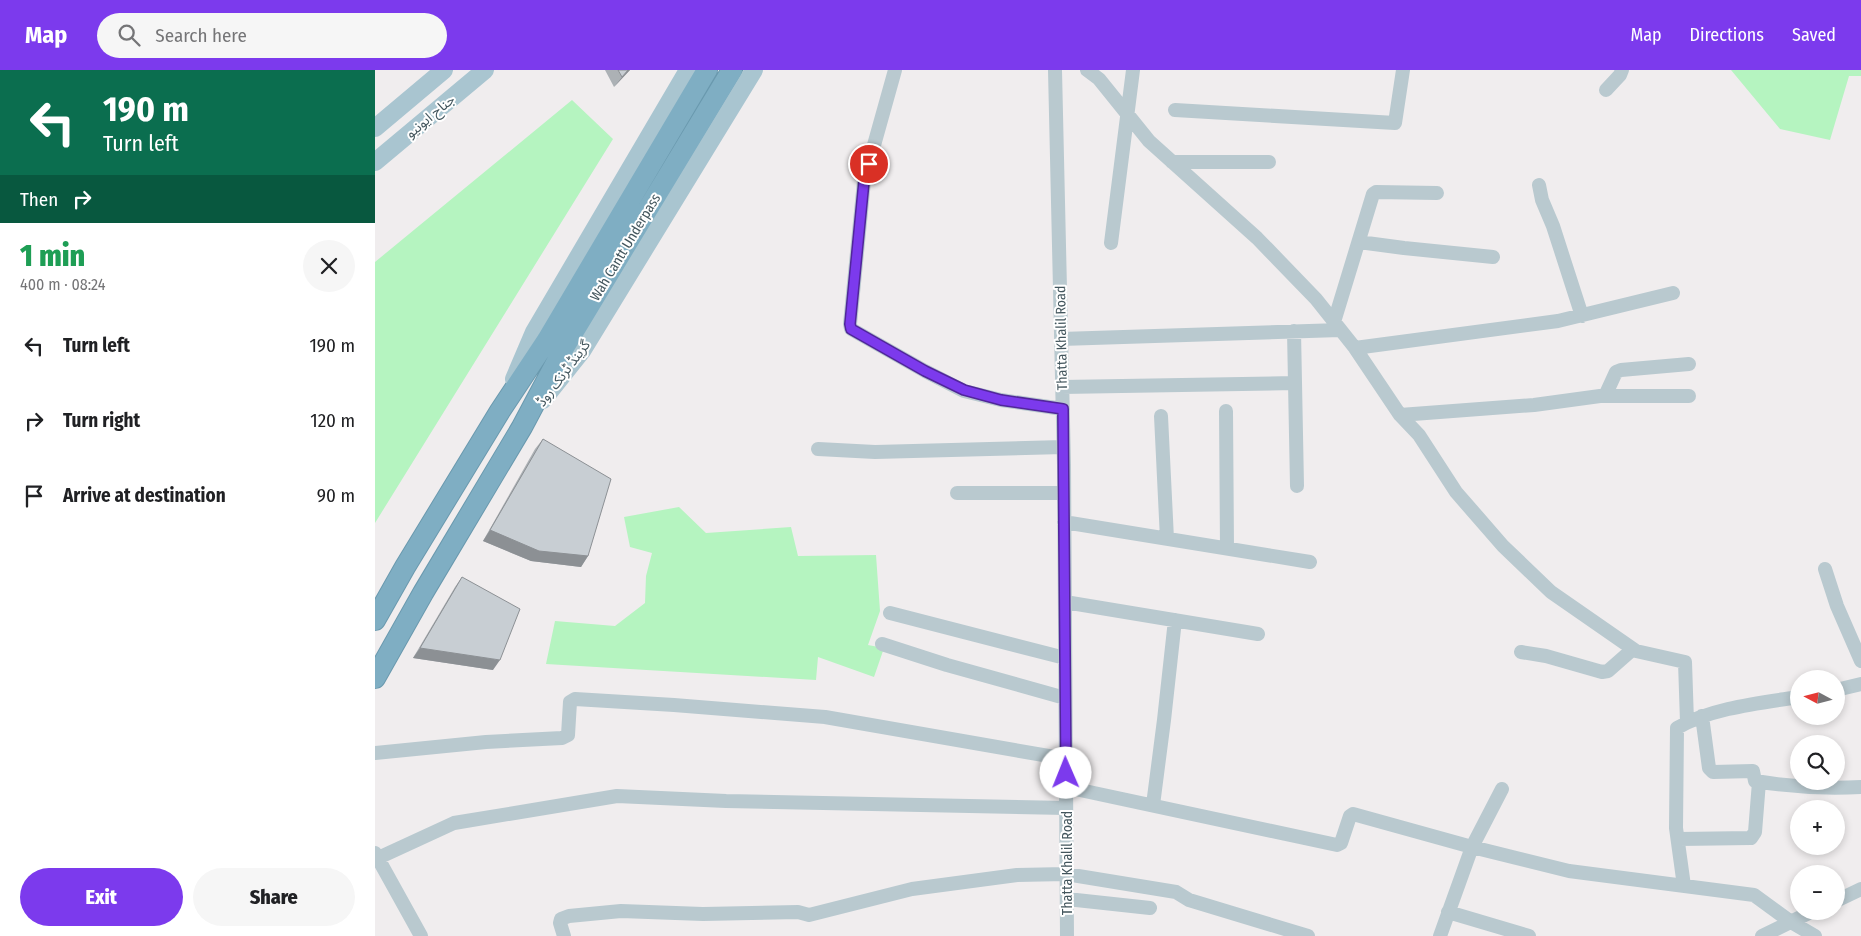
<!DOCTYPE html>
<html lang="en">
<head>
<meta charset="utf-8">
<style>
  :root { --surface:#fff; --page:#f6f6f6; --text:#202124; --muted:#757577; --accent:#7c3aed }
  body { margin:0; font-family:"Fira Sans Condensed","Noto Sans Arabic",sans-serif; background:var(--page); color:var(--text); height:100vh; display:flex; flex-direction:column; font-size:19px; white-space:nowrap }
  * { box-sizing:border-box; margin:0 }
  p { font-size:16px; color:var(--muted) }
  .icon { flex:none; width:28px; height:28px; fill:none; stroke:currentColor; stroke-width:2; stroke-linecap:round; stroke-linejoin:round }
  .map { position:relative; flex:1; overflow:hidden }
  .sheet { display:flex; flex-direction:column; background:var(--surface); width:375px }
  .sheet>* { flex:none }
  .banner { background:#0b6e4f; color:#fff; overflow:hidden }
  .needle { width:32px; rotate:277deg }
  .controls { position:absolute; left:1415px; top:600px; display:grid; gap:10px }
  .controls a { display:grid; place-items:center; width:55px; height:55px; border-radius:50%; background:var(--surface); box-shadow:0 2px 8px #0003; font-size:25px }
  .pin { position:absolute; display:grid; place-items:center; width:42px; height:42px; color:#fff; margin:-21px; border:2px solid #fff; border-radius:50%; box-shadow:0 1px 5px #0007 }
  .me { position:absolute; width:55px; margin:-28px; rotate:359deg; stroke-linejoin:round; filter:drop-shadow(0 0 4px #0008) }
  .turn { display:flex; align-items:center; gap:18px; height:105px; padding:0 20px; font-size:22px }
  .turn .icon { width:65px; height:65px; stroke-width:2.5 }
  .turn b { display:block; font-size:35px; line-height:42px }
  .then { display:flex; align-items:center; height:48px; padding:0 20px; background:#0003; gap:10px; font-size:19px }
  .round { display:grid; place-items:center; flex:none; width:52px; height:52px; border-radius:26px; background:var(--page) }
  .summary { display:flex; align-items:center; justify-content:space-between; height:85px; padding:0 20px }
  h1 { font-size:30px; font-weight:800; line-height:38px; color:#1e9e55 }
  .primary-button { display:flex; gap:10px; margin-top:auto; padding:10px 20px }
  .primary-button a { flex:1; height:58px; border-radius:30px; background:var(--accent); color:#fff; font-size:20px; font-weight:800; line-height:58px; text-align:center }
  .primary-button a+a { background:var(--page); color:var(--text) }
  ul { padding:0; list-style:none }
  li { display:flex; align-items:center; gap:15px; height:75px; padding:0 20px }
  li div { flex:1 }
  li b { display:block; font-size:19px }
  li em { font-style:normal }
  header { display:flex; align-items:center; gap:30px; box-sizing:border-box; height:70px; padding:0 25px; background:var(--accent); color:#fff }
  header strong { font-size:24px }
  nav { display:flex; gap:28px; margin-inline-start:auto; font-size:18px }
  .search { width:350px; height:45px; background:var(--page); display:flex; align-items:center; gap:12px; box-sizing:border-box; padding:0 18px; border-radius:28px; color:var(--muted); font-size:19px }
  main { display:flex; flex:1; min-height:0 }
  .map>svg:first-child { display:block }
</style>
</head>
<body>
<header>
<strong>Map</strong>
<div class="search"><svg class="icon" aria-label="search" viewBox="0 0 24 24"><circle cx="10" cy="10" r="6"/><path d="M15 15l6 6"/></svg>Search here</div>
<nav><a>Map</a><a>Directions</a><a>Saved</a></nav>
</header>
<main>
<section class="sheet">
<div class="banner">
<div class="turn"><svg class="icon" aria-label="left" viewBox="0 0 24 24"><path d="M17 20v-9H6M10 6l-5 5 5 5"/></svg><div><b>190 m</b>Turn left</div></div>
<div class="then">Then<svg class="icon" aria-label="right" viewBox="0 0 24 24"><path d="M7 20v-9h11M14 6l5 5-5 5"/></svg></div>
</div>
<div class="summary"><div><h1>1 min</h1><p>400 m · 08:24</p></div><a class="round"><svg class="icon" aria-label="close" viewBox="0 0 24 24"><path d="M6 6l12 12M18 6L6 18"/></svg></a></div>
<ul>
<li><svg class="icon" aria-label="left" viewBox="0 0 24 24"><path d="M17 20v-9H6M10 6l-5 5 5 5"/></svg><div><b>Turn left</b></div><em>190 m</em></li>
<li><svg class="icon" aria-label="right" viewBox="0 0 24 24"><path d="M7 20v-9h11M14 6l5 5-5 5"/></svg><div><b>Turn right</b></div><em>120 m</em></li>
<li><svg class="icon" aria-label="arrive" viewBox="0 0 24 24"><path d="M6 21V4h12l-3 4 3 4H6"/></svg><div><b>Arrive at destination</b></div><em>90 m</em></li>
</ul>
<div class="primary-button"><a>Exit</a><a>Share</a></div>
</section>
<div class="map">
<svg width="1486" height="866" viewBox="0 0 1486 866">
  <rect width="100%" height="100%" fill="#f0edee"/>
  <!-- green -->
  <path fill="#b5f4c0" d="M1356 0H1486V6H1474L1455 70 1405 59Z
    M197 30 238 69 0 453V192Z
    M304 437 331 463 416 457 423 486 501 485 505 541 493 575 509 578 499 607 443 587 441 610 171 594 180 551 240 556 270 533 271 506 277 483 255 477 249 447Z"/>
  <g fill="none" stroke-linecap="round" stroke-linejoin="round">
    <defs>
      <path id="highway" d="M0 550 30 497 125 341 172 270 332 0
        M0 608 48 523 147 357 190 276 357 0"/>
    </defs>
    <!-- highway casing -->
    <use href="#highway" stroke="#6a99ae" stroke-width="22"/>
    <!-- minor -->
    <path stroke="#b9c9cf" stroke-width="14" d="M520 0 489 111 475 254 476 259 550 301 589 321 626 330 688 339
      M680 0 689 395 692 866
      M712 0 724 9 774 71 882 168 941 229 980 278 1025 345 1044 365 1081 422 1128 476 1176 522 1261 581 1310 592 1312 652
      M1231 20 1245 5 1247 0
      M800 40 1020 53 1028 0
      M797 92H894
      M1164 115 1167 130 1178 156 1207 246
      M984 172 1029 178 1118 187
      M736 173 758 0
      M959 252 998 124 1001 122 1062 123
      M919 261 922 416
      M686 269 965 260
      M980 278 1183 251 1298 223
      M687 317 920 313
      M1230 326 1241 302 1246 300 1314 294
      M851 341 852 478
      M1025 345 1159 335 1225 326H1314
      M786 346 792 469
      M443 379 500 382 688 377
      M582 423H689
      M689 452 935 492
      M1450 499 1462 536 1486 591
      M690 532 883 564
      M515 543 690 588
      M507 574 572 595 690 628
      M1146 582 1171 586 1227 602 1233 601 1258 579
      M1461 620 1486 614
      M1327 646 1334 698 1338 702 1378 701 1380 711C1416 717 1450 719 1486 717
      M0 683 111 672 187 668 193 665 195 632 200 629 299 635 450 647 691 689
      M691 717 962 775 966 773 975 746 978 744 1097 777 1194 801 1379 825 1416 852 1440 866
      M778 735 789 650 800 550
      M1304 769 1376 768 1380 762 1384 712
      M0 783 46 866
      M3 788 79 753 242 726 351 731 691 738
      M1309 816 1301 758 1302 658C1336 638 1385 633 1424 627
      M692 829 775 838
      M1461 831 1486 819
      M1073 842 1154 866
      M189 866 185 853 186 849 194 846 246 841 328 844 423 842 434 845 537 819 642 805 691 804 801 822 814 830 933 866
      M1065 866 1097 777 1127 719
      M1387 866 1438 841"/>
    <!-- major -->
    <path stroke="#a9c5d0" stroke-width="18" d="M0 58 69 0
      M0 92 110 0
      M139 309 159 262 313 0
      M168 330 207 281 379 0"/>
    <!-- highway -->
    <use href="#highway" stroke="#7faec3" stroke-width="20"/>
  </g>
  <!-- wall -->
  <path fill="#acb1b5" d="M230 0H255L239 17Z
    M168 369 213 486 206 497 156 491 108 471 160 379Z
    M87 507 118 600 38 588 80 517Z"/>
  <!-- shaded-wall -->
  <path fill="#8c9094" d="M253 0H255L239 17 247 7Z
    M115 460 213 486 206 497 156 491 108 471Z
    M45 578 125 590 118 600 38 588Z"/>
  <!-- building -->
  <path fill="#c8ced3" stroke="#8c9094" d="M243 0H253L247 7Z
    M168 369 236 409 213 486 164 481 115 460Z
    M87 507 145 539 125 590 45 578Z"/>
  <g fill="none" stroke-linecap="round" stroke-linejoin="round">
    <defs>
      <path id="route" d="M494 94 489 111 475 254 476 259 550 301 589 320 626 330 688 339 691 703"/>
    </defs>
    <!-- route casing -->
    <use href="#route" stroke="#51269a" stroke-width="12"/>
    <!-- route -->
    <use href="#route" stroke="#7c3aed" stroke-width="9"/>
  </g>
  <g text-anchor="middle" stroke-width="4" stroke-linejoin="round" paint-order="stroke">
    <!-- street labels -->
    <g font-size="14" fill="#43565d" stroke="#fff">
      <text transform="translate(55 46) rotate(-40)" y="5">جناح ایونیو</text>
      <text transform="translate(250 177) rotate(-59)" y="5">Wah Cantt Underpass</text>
      <text transform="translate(686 268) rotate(-91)" y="5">Thatta Khalil Road</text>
      <text transform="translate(188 303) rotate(-53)" y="5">گرینڈ ٹرنک روڈ</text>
      <text transform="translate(692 793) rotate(-90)" y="5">Thatta Khalil Road</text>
    </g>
  </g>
</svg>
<div class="controls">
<a><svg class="needle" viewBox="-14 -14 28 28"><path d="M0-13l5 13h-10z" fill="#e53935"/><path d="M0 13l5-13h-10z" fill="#757577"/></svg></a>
<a><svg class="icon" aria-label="search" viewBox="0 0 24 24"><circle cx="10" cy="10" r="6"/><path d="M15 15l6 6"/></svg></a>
<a>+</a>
<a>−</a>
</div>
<div class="pin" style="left:494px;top:94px;background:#d93025"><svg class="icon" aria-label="arrive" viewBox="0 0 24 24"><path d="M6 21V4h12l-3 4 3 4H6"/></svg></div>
<svg class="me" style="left:691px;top:703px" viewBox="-20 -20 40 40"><circle r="19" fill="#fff"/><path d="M0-13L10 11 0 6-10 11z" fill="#7c3aed"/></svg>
</div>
</main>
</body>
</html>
